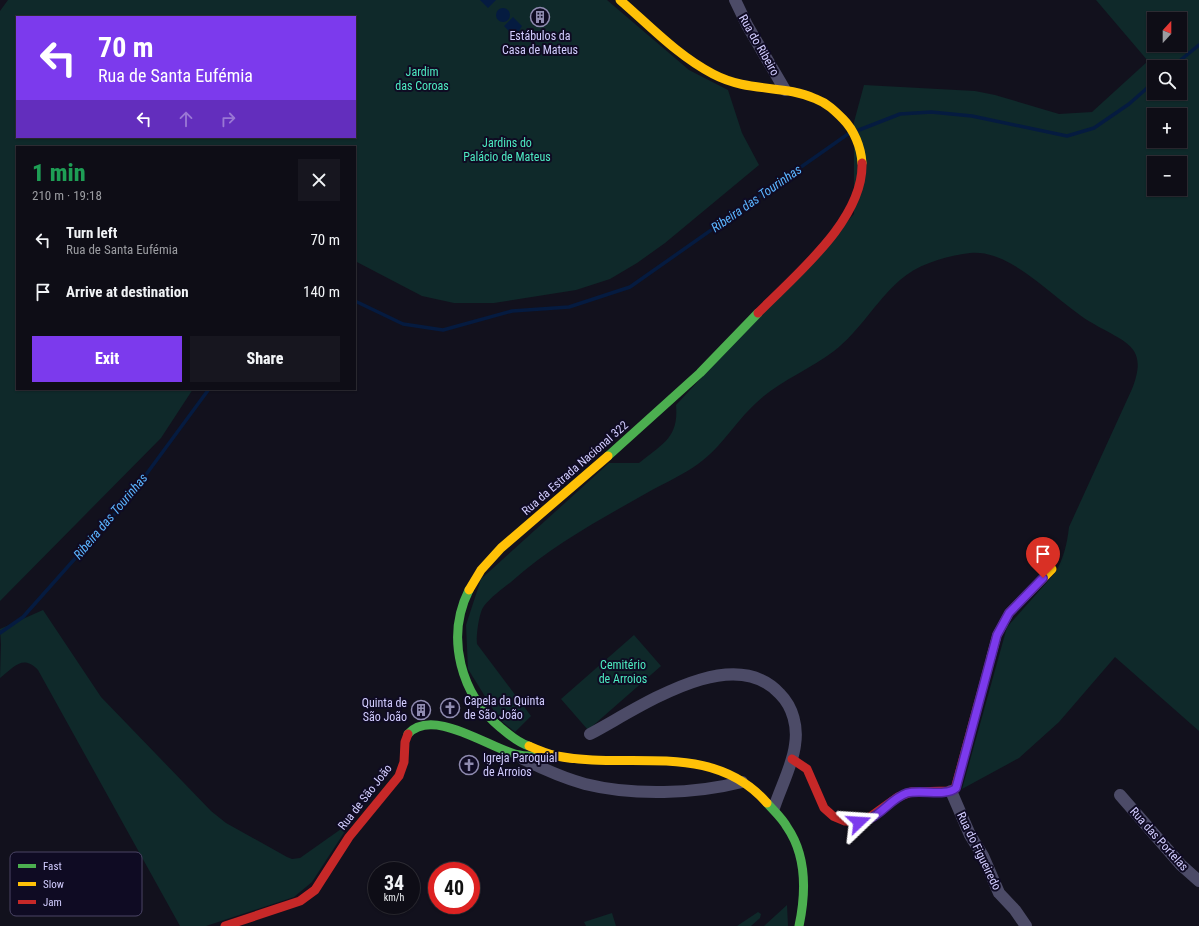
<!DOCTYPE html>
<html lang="en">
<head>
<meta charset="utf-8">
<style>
  :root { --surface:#0e0d16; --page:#17161f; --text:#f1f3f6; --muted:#9b9ca1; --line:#2e2d35; --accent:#7c3aed }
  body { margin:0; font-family:"Roboto Condensed",sans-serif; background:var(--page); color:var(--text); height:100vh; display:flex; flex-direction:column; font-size:15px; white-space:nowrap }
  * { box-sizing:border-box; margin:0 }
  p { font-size:13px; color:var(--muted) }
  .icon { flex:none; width:22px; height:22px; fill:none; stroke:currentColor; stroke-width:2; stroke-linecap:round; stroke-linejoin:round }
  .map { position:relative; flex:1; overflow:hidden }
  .panel { position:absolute; left:16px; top:146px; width:340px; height:244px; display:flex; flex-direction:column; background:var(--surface); border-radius:0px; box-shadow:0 1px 3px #0004,0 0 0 1px var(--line) }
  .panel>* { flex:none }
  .hud { position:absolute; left:16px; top:16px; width:340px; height:122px; border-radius:0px; box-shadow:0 1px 3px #0004,0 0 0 1px var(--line); background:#7c3aed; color:#fff; overflow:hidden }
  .needle { width:26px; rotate:21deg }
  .tools { position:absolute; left:1147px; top:12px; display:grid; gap:8px }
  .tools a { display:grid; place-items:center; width:40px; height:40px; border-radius:0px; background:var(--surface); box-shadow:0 1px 3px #0004,0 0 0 1px var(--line); font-size:20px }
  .speed { position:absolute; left:368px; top:862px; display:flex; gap:8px; font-size:20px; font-weight:700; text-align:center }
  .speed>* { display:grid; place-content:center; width:52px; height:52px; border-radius:50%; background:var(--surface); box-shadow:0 1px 3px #0004,0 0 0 1px var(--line); line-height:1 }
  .speed small { font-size:10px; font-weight:400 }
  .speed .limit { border:6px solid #d22; background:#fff; color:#111 }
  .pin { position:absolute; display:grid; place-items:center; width:34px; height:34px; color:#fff; margin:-41px -17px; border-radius:50% 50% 50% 0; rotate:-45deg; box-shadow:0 0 4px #0007 }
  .pin .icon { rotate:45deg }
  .me { position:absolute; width:44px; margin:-22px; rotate:70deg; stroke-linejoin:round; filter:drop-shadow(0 0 3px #0008) }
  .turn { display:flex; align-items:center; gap:14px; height:84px; padding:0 16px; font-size:18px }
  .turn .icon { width:52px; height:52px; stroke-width:2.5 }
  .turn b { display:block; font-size:28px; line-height:34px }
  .lanes { display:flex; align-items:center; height:38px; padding:0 16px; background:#0003; justify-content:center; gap:20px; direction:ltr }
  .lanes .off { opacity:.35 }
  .round { display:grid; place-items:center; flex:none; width:42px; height:42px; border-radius:0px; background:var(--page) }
  .headline { display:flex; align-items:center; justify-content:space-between; height:68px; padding:0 16px }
  h1 { font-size:24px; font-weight:800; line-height:30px; color:#1e9e55 }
  .button { display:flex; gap:8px; margin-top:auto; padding:8px 16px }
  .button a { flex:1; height:46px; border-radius:0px; background:var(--accent); color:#fff; font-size:16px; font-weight:800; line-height:46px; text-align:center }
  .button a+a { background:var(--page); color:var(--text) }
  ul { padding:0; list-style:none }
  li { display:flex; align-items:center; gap:12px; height:52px; padding:0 16px }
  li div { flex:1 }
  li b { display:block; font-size:15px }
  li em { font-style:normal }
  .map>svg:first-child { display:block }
</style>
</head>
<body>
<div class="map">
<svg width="1199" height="926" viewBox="0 0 1199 926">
  <rect width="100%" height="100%" fill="#12111d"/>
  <!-- green -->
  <path fill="#0f292a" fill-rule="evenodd" d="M8 0H607L689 70 728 90 742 133 759 165 665 243 637 263 610 279 576 290 494 303H454L422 296 355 261V147H17V389H193L161 438 0 601V11ZM17 17H355V137H17Z
    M1096 0H1199V731L1115 657 1059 722 1019 758 962 789 1007 627 1055 573C1064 558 1067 544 1069 527L1132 389C1149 346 1126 343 1094 324 1058 304 1012 248 970 253 946 256 918 264 900 280 875 302 860 331 834 351 809 370 779 381 756 403 735 422 722 447 698 464 684 474 667 482 652 490 603 518 553 544 511 582 502 589 491 597 484 606 479 612 476 636 477 644L531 716 515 732 499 719 468 669 466 625 481 579 609 463H639C662 444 679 438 676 405L854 214V122L864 85 975 91 995 95 1059 114 1092 112 1148 61ZM1154 19H1180V45H1154ZM1154 67H1180V93H1154ZM1154 115H1180V141H1154ZM1154 163H1180V189H1154Z
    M43 610 101 697 211 811 226 823 287 857 292 859 300 858 351 822 312 882 294 897 206 926H180L38 670C23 654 14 667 0 678L1 644 0 629Z
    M634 635 661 666 588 730 561 699Z
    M787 905 788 926H764Z
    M758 912 761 914 760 918 751 926H737Z
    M612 913 616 926H586L584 922Z"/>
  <!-- water -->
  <path fill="#051b40" d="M480 0H496L488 8Z
    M496 15a7 7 0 1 1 14 0a7 7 0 1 1-14 0Z
    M513 17 522 26 517 34 513 35 504 26Z"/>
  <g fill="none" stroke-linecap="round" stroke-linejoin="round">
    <!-- stream -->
    <path stroke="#051b40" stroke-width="3.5" d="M1172 67 1199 45
      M859 130 900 114 931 112 972 116 1067 136 1094 128 1129 104 1154 82
      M355 301 403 324 443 330 512 311 569 307 630 287 848 134
      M0 633 23 617 128 499 209 389"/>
    <!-- street -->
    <path stroke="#4c4b67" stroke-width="12" d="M735 0 747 25 785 90
      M590 734C638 709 732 641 780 694 793 707 798 727 795 745 793 764 780 789 774 808
      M523 759C543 769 563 778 585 784 633 796 695 794 742 782
      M951 791 970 835 983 856 999 893 1015 910 1026 926
      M1120 795 1181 865 1199 881"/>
    <!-- fast -->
    <path stroke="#4caf50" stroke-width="9" d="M608 456 700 373 758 313
      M469 590C445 638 461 695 501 728 510 735 518 743 529 746
      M408 734C432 707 488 747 515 754 526 757 535 757 546 755
      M767 803C774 811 782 818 787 827 807 856 806 893 799 926"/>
    <!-- slow -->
    <path stroke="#ffc107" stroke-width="9" d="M620 0C649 25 678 56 713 74 749 93 783 84 816 99 827 103 835 111 843 119 854 130 861 147 862 163
      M469 590 481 570 501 548 608 456
      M991 657 997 635 1009 613 1052 569
      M529 746C538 750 548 754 557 756 629 770 712 740 767 803"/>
    <!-- jam -->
    <path stroke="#c62828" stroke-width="9" d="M758 313C795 275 864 220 862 163
      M792 759 807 769 824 808 833 816 845 821 858 822 866 820 898 797 911 792 949 791 955 789 991 657
      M225 926 300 901 315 890 349 837 399 776 404 762 405 742 408 734"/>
  </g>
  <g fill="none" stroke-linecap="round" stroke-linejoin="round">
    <defs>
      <path id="route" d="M859 822C880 819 889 799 907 793 921 789 946 797 956 788L997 635 1009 613 1043 578"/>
    </defs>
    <!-- route casing -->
    <use href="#route" stroke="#51269a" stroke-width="10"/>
    <!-- route -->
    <use href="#route" stroke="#7c3aed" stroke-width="7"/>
  </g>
  <!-- icons -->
  <defs>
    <symbol id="building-ring" viewBox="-11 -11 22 22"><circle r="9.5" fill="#0f0b23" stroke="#8f8bb0" stroke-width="1.5"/><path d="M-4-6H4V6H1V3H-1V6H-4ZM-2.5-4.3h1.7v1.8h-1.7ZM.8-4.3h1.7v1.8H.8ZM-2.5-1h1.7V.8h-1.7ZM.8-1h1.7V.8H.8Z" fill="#8f8bb0"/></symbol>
    <symbol id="church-ring" viewBox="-11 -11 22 22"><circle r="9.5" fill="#0f0b23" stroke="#8f8bb0" stroke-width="1.5"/><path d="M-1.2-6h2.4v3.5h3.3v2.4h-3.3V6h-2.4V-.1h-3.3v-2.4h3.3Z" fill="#8f8bb0"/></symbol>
  </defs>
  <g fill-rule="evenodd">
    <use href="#building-ring" x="529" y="6" width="22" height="22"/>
    <use href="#church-ring" x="439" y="697" width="22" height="22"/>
    <use href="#building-ring" x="410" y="699" width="22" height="22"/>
    <use href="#church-ring" x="458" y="754" width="22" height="22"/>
  </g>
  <g text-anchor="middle" stroke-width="4" stroke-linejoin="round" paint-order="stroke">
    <!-- poi labels -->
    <g font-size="12" fill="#d2cdff" stroke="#0f0b23" text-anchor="start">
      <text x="540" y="40" text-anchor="middle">Estábulos da<tspan x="540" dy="14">Casa de Mateus</tspan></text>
      <text x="464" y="705">Capela da Quinta<tspan x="464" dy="14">de São João</tspan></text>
      <text x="407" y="707" text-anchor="end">Quinta de<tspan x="407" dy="14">São João</tspan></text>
      <text x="483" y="762">Igreja Paroquial<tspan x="483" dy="14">de Arroios</tspan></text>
    </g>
    <!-- street labels -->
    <g font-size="12" fill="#d2cdff" stroke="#0f0b23">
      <text transform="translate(759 45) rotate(60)" y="4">Rua do Ribeiro</text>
      <text transform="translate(575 468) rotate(-41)" y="4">Rua da Estrada Nacional 322</text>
      <text transform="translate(365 797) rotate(-52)" y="4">Rua de São João</text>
      <text transform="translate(1159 839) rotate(48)" y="4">Rua das Portelas</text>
      <text transform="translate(979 851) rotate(64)" y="4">Rua do Figueiredo</text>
    </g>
    <!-- park labels -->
    <g font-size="12" fill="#4debc1" stroke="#0f0b23">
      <text x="422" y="76">Jardim<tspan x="422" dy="14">das Coroas</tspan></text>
      <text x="507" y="147">Jardins do<tspan x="507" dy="14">Palácio de Mateus</tspan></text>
      <text x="623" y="669">Cemitério<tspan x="623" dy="14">de Arroios</tspan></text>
    </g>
    <!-- water labels -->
    <g font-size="13" font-style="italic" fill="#5bb5ff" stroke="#0f0b23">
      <text transform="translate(756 198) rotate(-35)" y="5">Ribeira das Tourinhas</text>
      <text transform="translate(110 516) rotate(-50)" y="5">Ribeira das Tourinhas</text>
    </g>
  </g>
  <!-- legend -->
  <rect x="10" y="852" width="132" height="64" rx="6" fill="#0f0b23" stroke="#4a4565" stroke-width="1"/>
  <rect x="18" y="864" width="18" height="4" fill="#4caf50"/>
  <rect x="18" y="882" width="18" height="4" fill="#ffc107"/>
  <rect x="18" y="900" width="18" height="4" fill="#c62828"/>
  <g font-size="11" fill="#d2cdff">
    <text x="43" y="870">Fast</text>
    <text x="43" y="888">Slow</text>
    <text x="43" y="906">Jam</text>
  </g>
</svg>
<div class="tools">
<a><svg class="needle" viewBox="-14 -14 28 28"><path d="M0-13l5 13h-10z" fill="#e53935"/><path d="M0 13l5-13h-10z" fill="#9b9ca1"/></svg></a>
<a><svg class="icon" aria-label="search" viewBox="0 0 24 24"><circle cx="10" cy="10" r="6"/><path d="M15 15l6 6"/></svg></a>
<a>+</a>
<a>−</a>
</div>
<div class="speed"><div>34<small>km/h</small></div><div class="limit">40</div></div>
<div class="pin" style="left:1043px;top:578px;background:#d93025"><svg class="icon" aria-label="arrive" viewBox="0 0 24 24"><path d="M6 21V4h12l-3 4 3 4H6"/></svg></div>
<svg class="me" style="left:859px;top:822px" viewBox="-20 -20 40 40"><path d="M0-17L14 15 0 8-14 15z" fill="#7c3aed" stroke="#fff" stroke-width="4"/></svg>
<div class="hud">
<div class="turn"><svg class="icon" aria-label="left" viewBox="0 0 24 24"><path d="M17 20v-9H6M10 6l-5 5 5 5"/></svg><div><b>70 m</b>Rua de Santa Eufémia</div></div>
<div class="lanes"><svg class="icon" aria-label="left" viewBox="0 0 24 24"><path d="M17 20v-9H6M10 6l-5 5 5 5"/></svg><svg class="icon off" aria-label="ahead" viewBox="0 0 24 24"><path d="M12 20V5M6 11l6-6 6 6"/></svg><svg class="icon off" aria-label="right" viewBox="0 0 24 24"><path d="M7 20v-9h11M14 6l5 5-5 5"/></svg></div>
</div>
<section class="panel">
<div class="headline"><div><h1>1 min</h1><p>210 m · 19:18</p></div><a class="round"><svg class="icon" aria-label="close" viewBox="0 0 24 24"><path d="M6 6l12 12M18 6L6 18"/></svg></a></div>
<ul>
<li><svg class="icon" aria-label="left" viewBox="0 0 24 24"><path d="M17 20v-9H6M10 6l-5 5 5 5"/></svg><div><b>Turn left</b><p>Rua de Santa Eufémia</p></div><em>70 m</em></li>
<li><svg class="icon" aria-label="arrive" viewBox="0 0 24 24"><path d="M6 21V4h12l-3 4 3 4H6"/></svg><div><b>Arrive at destination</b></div><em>140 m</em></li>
</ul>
<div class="button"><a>Exit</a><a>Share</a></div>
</section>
</div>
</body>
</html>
